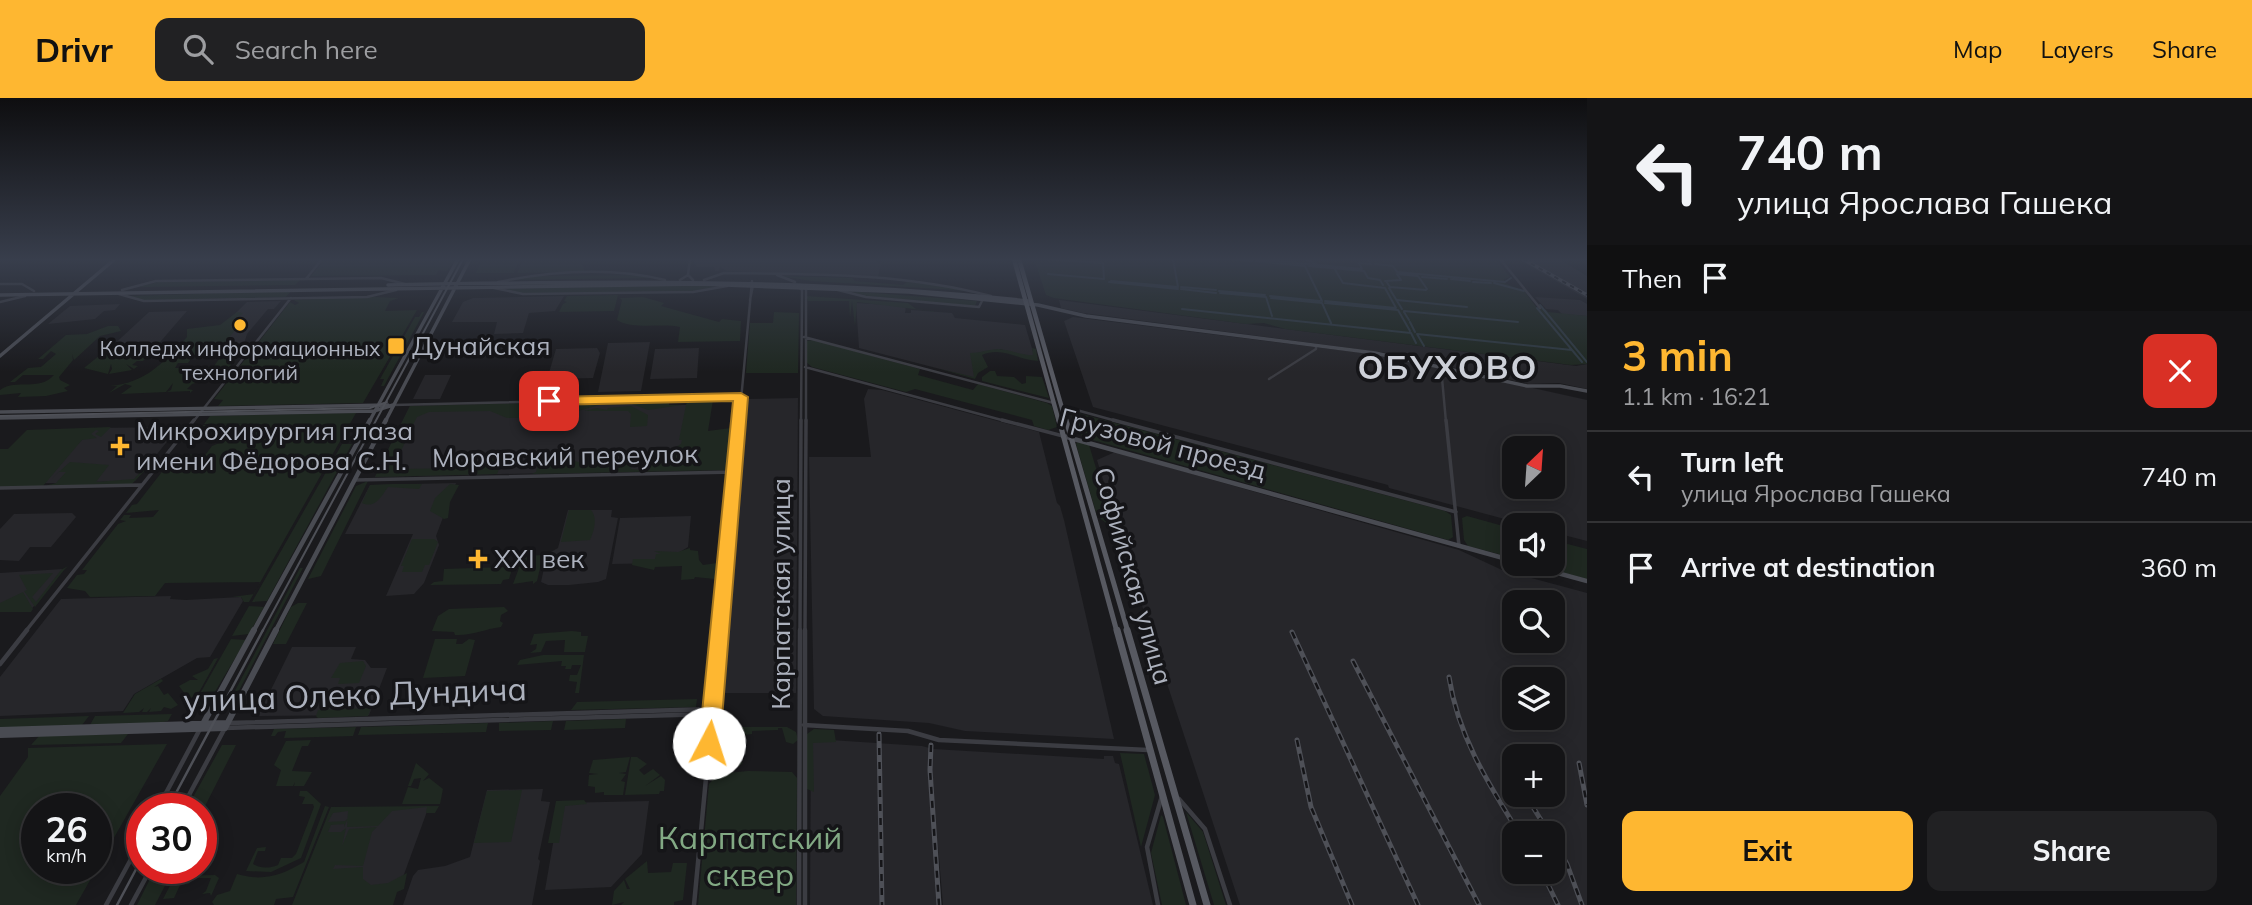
<!DOCTYPE html>
<html lang="en">
<head>
<meta charset="utf-8">
<style>
  :root { --surface:#141416; --page:#212123; --text:#f1f3f6; --muted:#9d9ea1; --line:#333335; --accent:#feb731 }
  body { margin:0; font-family:Mulish,sans-serif; background:var(--page); color:var(--text); height:100vh; display:flex; flex-direction:column; font-size:26px; white-space:nowrap }
  * { box-sizing:border-box; margin:0 }
  p { font-size:23px; color:var(--muted) }
  .icon { flex:none; width:38px; height:38px; fill:none; stroke:currentColor; stroke-width:2; stroke-linecap:round; stroke-linejoin:round }
  .map { position:relative; flex:1; overflow:hidden }
  .sheet { display:flex; flex-direction:column; background:var(--surface); width:665px }
  .sheet>* { flex:none }
  .banner { background:#141416; color:var(--text); overflow:hidden }
  .needle { width:46px; rotate:25deg }
  .fabs { position:absolute; left:1502px; top:338px; display:grid; gap:14px }
  .fabs a { display:grid; place-items:center; width:63px; height:63px; border-radius:14px; background:var(--surface); box-shadow:0 4px 18px #0003,0 0 0 2px var(--line); font-size:35px }
  .speed { position:absolute; left:21px; top:695px; display:flex; gap:14px; font-size:35px; font-weight:700; text-align:center }
  .speed>* { display:grid; place-content:center; width:91px; height:91px; border-radius:50%; background:var(--surface); box-shadow:0 4px 18px #0003,0 0 0 2px var(--line); line-height:1 }
  .speed small { font-size:18px; font-weight:400 }
  .speed .limit { border:10px solid #d22; background:#fff; color:#111 }
  .pin { position:absolute; display:grid; place-items:center; width:60px; height:60px; color:#fff; margin:-30px; border-radius:14px; box-shadow:0 4px 10px #0006 }
  .me { position:absolute; width:77px; margin:-38px; rotate:5deg; stroke-linejoin:round; filter:drop-shadow(0 0 5px #0008) }
  .turn { display:flex; align-items:center; gap:24px; height:147px; padding:0 35px; font-size:32px }
  .turn .icon { width:91px; height:91px; stroke-width:2.5 }
  .turn b { display:block; font-size:49px; line-height:60px }
  .then { display:flex; align-items:center; height:66px; padding:0 35px; background:#0003; gap:14px; font-size:26px }
  .round { display:grid; place-items:center; flex:none; width:74px; height:74px; border-radius:14px; background:var(--page) }
  .head { display:flex; align-items:center; justify-content:space-between; height:119px; padding:0 35px }
  h1 { font-size:42px; font-weight:700; line-height:52px; color:var(--accent) }
  .primary-button { display:flex; gap:14px; margin-top:auto; padding:14px 35px }
  .primary-button a { flex:1; height:80px; border-radius:14px; background:var(--accent); color:#111; font-size:28px; font-weight:700; line-height:80px; text-align:center }
  .primary-button a+a { background:var(--page); color:var(--text) }
  ul { padding:0; list-style:none }
  li { display:flex; align-items:center; gap:21px; height:91px; padding:0 35px; border-top:2px solid var(--line) }
  li div { flex:1 }
  li b { display:block; font-size:26px }
  li em { font-style:normal }
  header { display:flex; align-items:center; gap:42px; box-sizing:border-box; height:98px; padding:0 35px; background:var(--accent); color:#111 }
  header strong { font-size:33px }
  nav { display:flex; gap:38px; margin-inline-start:auto; font-size:24px }
  .search { width:490px; height:63px; background:var(--page); display:flex; align-items:center; gap:18px; box-sizing:border-box; padding:0 24px; border-radius:14px; color:var(--muted); font-size:26px }
  main { display:flex; flex:1; min-height:0 }
  .map>svg:first-child { display:block }
</style>
</head>
<body>
<header>
<strong>Drivr</strong>
<div class="search"><svg class="icon" aria-label="search" viewBox="0 0 24 24"><circle cx="10" cy="10" r="6"/><path d="M15 15l6 6"/></svg>Search here</div>
<nav><a>Map</a><a>Layers</a><a>Share</a></nav>
</header>
<main>
<div class="map">
<svg width="1587" height="807" viewBox="0 0 1587 807">
  <rect width="100%" height="100%" fill="#1a1a1d"/>
  <!-- built -->
  <path fill="#26262a" fill-rule="evenodd" d="M692 161H865L876 162V164L881 166 878 179 726 173 720 169 719 173H715L714 169H697Z
    M1518 161H1559L1587 178V201Z
    M564 198 555 213 529 215 523 235 494 236 497 224H452L463 204 473 200Z
    M1535 199 1580 202 1587 206V218L1562 216 1558 212 1546 211Z
    M1059 202 1576 268 1587 266V291L1559 285 1529 286 1387 255 1083 215 1061 210Z
    M281 203 274 211H268L247 236 243 249 222 248V229L247 204Z
    M856 205 906 208 905 215H911V212L952 215 955 220 1025 227 1034 257H1019L1000 251 971 256 975 280 859 250Z
    M120 206 115 212 104 213 95 221 48 226 70 208Z
    M187 213 155 250 109 251 149 214Z
    M1073 219 1388 258 1587 302V443L1552 434V427H1527L1389 390 1388 387 1093 309 1064 223ZM1514 350H1552V388H1514Z
    M650 244 641 293 598 294 608 245Z
    M597 250 600 255 593 280 553 281 548 278 556 251Z
    M699 250 697 280 650 281 655 251Z
    M425 277H451L440 301H413Z
    M868 291 882 292 1039 334 1057 405 1060 408 1064 422 1114 641 965 633 929 625 823 618 814 611 809 359H871L864 301Z
    M798 300 796 595H719L744 301Z
    M669 303V307H689L677 372 375 379 410 308 545 305 546 309H558L560 305Z
    M179 329 135 383 92 384 105 370 79 369 64 385H41L93 330Z
    M1115 354 1459 452 1502 472 1587 495V807H1240L1154 546 1097 362ZM1514 504H1552V542H1514ZM1514 581H1552V620H1514ZM1514 658H1552V696H1514ZM1514 735H1552V774H1514Z
    M456 385 436 438 439 447 424 485 414 496 386 498 413 436H345L370 387Z
    M568 412H612L611 419 618 420 606 481 598 484 569 487H548L541 484 547 456 558 450Z
    M72 415 76 419 51 449H30L19 463 0 462V431L14 416Z
    M691 418 688 449 662 465 612 466 620 420Z
    M63 471 30 513 0 514V475Z
    M171 498 170 501 186 502 241 499 243 503 210 559 197 560 134 596 123 613 0 618V579L61 501Z
    M292 549H356L351 561 365 562 371 570H387L369 617 258 618Z
    M815 641 922 648 933 651 1104 661V658H1113L1115 665 1119 666 1153 807H943L938 748 941 807H810L811 645Z
    M543 691 541 703 550 704 538 761 540 763 532 807H403L413 778 418 772 445 768 470 759 487 692Z
    M649 703 642 756 611 789 545 792 560 705Z
    M429 708 399 790 322 792 320 738 331 712Z"/>
  <!-- green -->
  <path fill="#1f2821" fill-rule="evenodd" d="M325 161H455L447 173 439 172 436 177 311 178Z
    M482 161H519V162L514 175H476Z
    M546 161H580L585 174 517 175 523 162Z
    M1034 161H1496L1510 179 1504 181 1505 185 1525 194 1537 210 1545 211 1548 214 1587 218V266L1571 267 1285 231 1264 225 1246 226 1054 200 1046 197Z
    M642 177 652 180 510 182 526 178Z
    M781 178 852 180 855 183 903 187 907 184 952 188 971 193 811 183Z
    M300 182 295 187 138 189 158 184Z
    M699 187 715 189 693 193 521 195 506 191Z
    M291 193 286 199 143 202 129 198Z
    M848 193 977 203 975 208 867 198Z
    M618 197 614 213 559 214 563 206 567 204 564 203 567 198Z
    M806 198 908 205 916 211 938 214 857 204 855 228 852 203 850 220 849 203H808Z
    M375 199 399 200 390 203 385 213 417 212 363 305 218 308 223 302 214 301 290 204 295 207 299 205 294 202Z
    M643 199 664 205 661 208 719 224 722 221 741 223 740 243 678 244 680 229C662 225 632 232 617 222L622 202 620 200Z
    M237 214 243 215 238 220H244L235 225H241L218 253 207 257H194L188 265H178L175 270H199L192 275 196 276 200 270 214 268 222 257H213L223 251 244 250 227 272C208 272 204 276 196 283L199 284 192 286 187 291 193 292 190 295V293L167 294 171 292 173 285 166 294 121 296 132 288 125 286 109 295 117 288H110C146 285 164 264 187 239V231L220 227Z
    M422 214H424C411 239 397 263 384 288H381L384 281H380L415 219H419Z
    M774 214 799 215 798 275H746L750 225H773Z
    M108 228H118L121 233 100 238 74 262 72 256 73 262 59 279 60 282 70 287 64 290 68 293 46 298 18 299 21 295 0 297V292C17 280 39 294 54 277H23L15 284H10L28 270 41 269 56 256 51 253 43 261H38L66 237 87 236Z
    M813 242 920 271 918 277 973 292 978 286 1047 305 1052 308 1057 329 1048 332 1034 328 1032 322 915 291 906 294 812 269 806 264 807 243Z
    M158 243H161L143 263H137L132 267 138 268 134 271 126 266 132 272 109 276 112 271 111 266 108 276 84 270 115 245 111 251 119 250 124 246 121 250H128L133 246 130 250 139 246 137 250H143L147 246 144 250 150 249Z
    M1032 250 1036 251 1038 263C1017 262 1003 248 982 257L988 269 978 275 975 281 940 271 974 279 970 255C980 255 989 251 999 251 1011 252 1021 257 1033 257Z
    M990 273H995L997 278 1014 279 1022 286 1026 285V278L1042 279 1049 300 982 283V279Z
    M687 302H713L708 333 731 330 727 372 532 376 536 374 540 360 545 358H558L578 364 619 363 643 352 642 365 632 367 631 371 643 372 646 365 668 361 669 357H674V350L681 346 682 342H679Z
    M669 303V307H682L648 312 632 306 599 307 578 313H563V309H559L560 305Z
    M534 305 532 316 541 319 507 320 490 313 429 314 417 319 407 339 398 332 410 308Z
    M631 308 648 317 647 328 630 329 631 316 628 313H584L597 310 607 312 608 310Z
    M1070 313 1445 413 1451 417 1453 439 1448 442 1089 341 1074 334Z
    M356 315 249 504H244L241 499H232L254 496 260 484 165 485 155 498 90 499 85 493 67 490 77 477 84 476 87 472H82L118 426 126 423 120 422 124 417H131L129 420 153 419 159 412 126 415 132 407 137 406 175 357 206 356 212 348 229 341 215 333 207 336 203 327 265 325 204 326 210 318Z
    M111 329 101 339 95 336 99 333 96 332 91 336 97 340 82 342 43 388 0 389V351H8L27 332Z
    M397 333 407 340 395 366 398 371 467 370 490 359 503 361 497 376 375 379Z
    M1078 344 1089 347 1115 432 1097 418 1076 346Z
    M342 346H352L267 503 252 504Z
    M70 364 109 367 96 384 134 381 144 370 141 367H150L132 386 45 388 56 385 66 374H59L51 381Z
    M368 383 321 478 308 481 356 388Z
    M392 386H422L419 391 388 389C381 399 375 411 362 405L370 387Z
    M450 386 459 387 450 404 448 420 444 421 430 413 435 400Z
    M569 412H591C598 420 594 433 590 442L561 444Z
    M1467 418 1514 431V460L1468 448 1464 442 1462 420Z
    M412 441H434L438 444 429 467H425L422 474H402L404 468H401Z
    M1552 442 1587 451V481L1532 466H1552Z
    M690 450V452L698 453 699 462 703 467 717 465 715 481 695 479 694 481 681 482 682 468 655 469 654 472 632 467 633 461H655L656 456H661L654 453 678 454Z
    M525 456V458L543 457 537 483 533 486V483L513 486 519 470 516 469 522 459 519 458Z
    M68 468 64 472 35 509 24 493 27 492 19 477 53 475 32 499 36 504 61 472Z
    M506 469 512 471 509 481 503 482 501 486 430 487 434 484 443 483 444 471Z
    M300 470H303L233 604H229Z
    M23 494 33 511 31 514H0V505Z
    M298 505H307L286 546H273L291 509Z
    M249 508 264 509 249 536 232 538Z
    M504 509 508 513 501 517 500 523 503 525 501 529C484 531 472 538 455 537L454 534 432 533 438 518 449 511Z
    M572 533 581 534V538H588L585 554H564L565 542 546 543 541 554 530 555 536 551 537 546 530 547 534 536Z
    M231 541 246 542 207 607 193 608Z
    M435 541H457L456 546H462L469 541 475 542 465 578 423 580Z
    M543 557H584L579 595H575L577 584 569 583 570 577H577L581 567H572L571 571H565L566 568H561L562 563 517 567 520 562Z
    M218 560 198 596 185 603 180 596H185L179 588 190 582H198L192 578 208 571 214 561Z
    M363 563 366 568 359 585 338 586 340 580H331L340 565Z
    M161 581 163 583 154 589 158 588 164 597 168 595 178 607 171 611 164 609 161 613 149 614 151 610 147 614H142L144 610 139 614 123 615 135 596Z
    M697 601 696 609 571 612 577 604Z
    M371 610 368 618 318 620 316 618 318 612Z
    M172 616 168 623 159 625 90 627 95 618Z
    M89 618 82 627 0 630V621Z
    M626 621 625 630 564 632 566 623Z
    M553 623 551 632 499 633V625Z
    M488 625 486 634 358 637 361 629Z
    M356 629 353 638 284 640 286 633 278 634 275 638H271L274 631Z
    M714 629H787L796 634 798 642 793 646 786 644 782 630H778V632L752 633V636L744 637V632H739V637H735L732 642 722 643 715 637Z
    M814 631 834 632 836 644 813 645 814 694 807 691V636Z
    M128 636 121 645 31 647 39 638Z
    M311 642 308 648H302L292 673 312 674 304 688H294L295 684 293 688H276L281 672 274 667 286 643Z
    M167 646 76 807H0V698L28 659V650ZM37 710H96V770H37Z
    M222 647H236L201 716V710H187Z
    M738 648 743 651V657H735V662L743 665C736 672 719 673 711 668L712 650Z
    M1120 655 1144 656 1155 697 1141 749Z
    M630 659 626 674 619 675 626 676 621 683 625 684 623 697H604V694L595 695V689L588 688 589 677 598 676 589 675 593 662Z
    M631 659H637L647 666 639 672 644 677 653 671 660 677 645 688 661 678 665 682 664 693H660L659 696 625 697Z
    M416 665 429 676 423 683 429 680 443 691 440 706H402L408 689 418 691 421 680 414 681 411 688H408Z
    M748 673 792 674 797 680 796 807H698L709 686 718 676Z
    M522 692 511 744 474 745 487 693Z
    M300 693H307L321 706 301 760 271 774 246 773 257 750 266 749 265 753H258L253 766C259 770 268 771 278 767L281 760H292L296 756 314 709 313 706H302L305 699 299 698Z
    M556 703 584 702 587 706 565 708 559 745H548Z
    M325 708 329 709 293 799 276 801 274 807H214L212 804 217 797 230 793 237 776C263 784 282 777 304 764Z
    M439 708 435 715H426L427 709 392 713 378 728 347 729 348 713 333 715 328 724 345 723 348 720 344 729V726L331 727 328 734H341L346 730 342 748 349 731 377 729 372 734 363 768 335 767 333 771 363 769V781L371 787 388 785 407 775 404 791 397 794 393 807H292L331 709Z
    M1186 714 1203 734 1226 807H1214Z
    M1161 717 1163 719 1186 807H1162L1151 755Z
    M647 763 648 775 671 774 673 765H687L683 802 674 804V807H621L624 804 612 807 614 793 624 782 627 791H630L625 781Z
    M215 777 219 780 211 798 210 795 202 796 206 793 211 780H192L189 786 180 787 174 800 163 801 175 778Z
    M170 778 155 807H137L151 779Z"/>
  <g fill="none" stroke-linecap="round" stroke-linejoin="round">
    <!-- stream -->
    <path stroke="#2f3a42" stroke-width="2" d="M1044 161 1103 165 1104 181 1048 176
      M1228 161 1252 163
      M1255 161 1362 171 1359 165 1371 166
      M1305 161 1316 166
      M1368 161 1370 164
      M1256 163 1305 168 1322 203
      M1375 166 1393 168 1397 174 1505 184 1511 180
      M1309 168 1364 173 1368 180 1380 182 1383 187
      M1422 179 1447 181
      M1451 181 1470 183
      M1111 183 1178 189 1173 161
      M1385 183 1401 182 1397 176 1418 178 1427 191
      M1386 183 1390 189 1426 192
      M1109 184 1178 191
      M1473 184 1491 185
      M1494 185 1524 193
      M1181 189 1216 192
      M1389 190 1402 211
      M1181 191 1216 195
      M1219 193 1265 197
      M1220 195 1266 199 1272 218
      M1270 198 1320 203
      M1271 200 1322 205 1331 225
      M1397 202 1467 209
      M1325 203 1396 210 1385 190 1343 185 1334 170
      M1325 205 1398 212 1410 233
      M1540 207 1587 264
      M1537 210 1582 264
      M1182 211 1411 235 1416 245
      M1404 213 1518 224
      M1404 214 1409 222
      M1410 224 1415 234
      M1417 236 1572 252
      M1417 236 1424 248"/>
    <!-- street-far2 -->
    <path stroke="#3b3c42" stroke-width="2.5" d="M1500 161 1540 210
      M688 177 690 161
      M688 177 693 182
      M777 177 795 184
      M306 181 322 161
      M680 182 688 177
      M704 182 724 175C814 176 903 175 991 198
      M498 184C552 173 611 169 665 182
      M0 186H22L34 193
      M799 189 802 192 801 324
      M494 190 523 196 693 194 727 188
      M122 192 156 183 381 180 405 186
      M838 192 866 199 979 209 983 201
      M119 196 144 203 367 199 396 192
      M750 202 753 187
      M0 204 25 198
      M804 239 1054 305
      M805 269 1009 324
      M1441 269 1446 324
      M1269 281 1316 251V248
      M393 307 741 299
      M1062 308 1120 324
      M193 324 291 200
      M739 324 752 183
      M806 324V190"/>
    <!-- street-far1 -->
    <path stroke="#3b3c42" stroke-width="3.5" d="M1002 322 1063 338
      M1113 322 1456 414
      M1446 322 1459 448
      M355 382 734 374
      M0 390 141 387
      M25 534 194 322
      M719 534 739 322
      M800 534 801 322
      M805 534 806 322"/>
    <!-- street -->
    <path stroke="#3b3c42" stroke-width="4.5" d="M0 566 27 532
      M228 625 712 611
      M804 627 908 633 939 642 1148 652
      M1179 701 1205 731 1230 807
      M158 710 200 631
      M182 710 225 630 712 616
      M106 807 142 741
      M131 807 151 770
      M694 807 720 532
      M799 807 800 532
      M805 807V532
      M1158 807 1147 749 1162 698"/>
    <!-- secondary-far2 -->
    <path stroke="#494b52" stroke-width="3.5" d="M388 187C602 183 815 180 1029 203
      M0 197 699 186 909 194 1038 207 1086 218 1375 255 1527 288H1560L1587 293
      M0 258 115 161
      M0 314 388 307
      M0 320 374 313 393 307
      M369 324 458 161
      M385 324 470 161"/>
    <!-- secondary-far1 -->
    <path stroke="#494b52" stroke-width="4.5" d="M1063 338 1514 463
      M1524 466 1587 483
      M253 534 370 322
      M275 534 386 322"/>
    <!-- secondary -->
    <path stroke="#494b52" stroke-width="6" d="M203 626 254 532
      M0 632 226 625
      M0 637 225 630 276 532"/>
    <!-- primary-far2 -->
    <path stroke="#575961" stroke-width="4.5" d="M1014 161 1059 324
      M1019 161 1066 324"/>
    <!-- primary-far1 -->
    <path stroke="#575961" stroke-width="5" d="M1059 322 1117 534
      M1066 322 1128 534"/>
    <!-- primary -->
    <path stroke="#575961" stroke-width="7" d="M1117 532 1193 807
      M1127 532 1207 807"/>
    <!-- tram-far1 -->
    <path stroke="#4e5057" stroke-width="2" d="M0 318 370 310 387 304
      M262 534 463 161"/>
    <!-- tram -->
    <path stroke="#4e5057" stroke-width="2.5" d="M168 710 263 532
      M117 807 142 760"/>
    <defs>
      <path id="rail-far1" d="M1523 161 1587 197"/>
      <path id="rail" d="M1292 534 1418 807
        M1353 563 1479 807
        M1449 579C1458 638 1488 685 1519 735
        M879 636 882 807
        M1297 642 1311 709 1352 807
        M931 647 930 672 939 807
        M1579 665 1587 707
        M1506 666 1514 678
        M1525 696 1549 735
        M1552 740 1567 766 1582 807
        M1542 774 1558 807"/>
    </defs>
    <!-- rail-far1 casing -->
    <use href="#rail-far1" stroke="#4e5057" stroke-width="3.5"/>
    <!-- rail casing -->
    <use href="#rail" stroke="#4e5057" stroke-width="5"/>
    <!-- rail-far1 -->
    <use href="#rail-far1" stroke="#151518" stroke-width="2" stroke-dasharray="4.5" stroke-linecap="butt"/>
    <!-- rail -->
    <use href="#rail" stroke="#151518" stroke-width="2.5" stroke-dasharray="7" stroke-linecap="butt"/>
  </g>
  <!-- sky -->
  <linearGradient id="sky" x2="0" y2="1"><stop stop-color="#0e0e10"/><stop offset="0.59" stop-color="#383e4c"/><stop offset="1" stop-color="#383e4c" stop-opacity="0"/></linearGradient>
  <rect width="1587" height="274" fill="url(#sky)"/>
  <!-- route -->
  <path fill="#feb731" stroke="#a57720" stroke-width="2" d="M741 295 748 299 720 645 716 651 709 654 702 651 699 645 733 303 549 307 542 303 549 299Z"/>
  <!-- markers -->
  <g fill="#feb731" stroke="#151518" stroke-width="2.5">
    <circle cx="240" cy="227" r="7"/>
    <rect x="387" y="239" width="18" height="18" rx="3.5"/>
    <path d="M116.5 337.5h7v7h7v7h-7v7h-7v-7h-7v-7h7z"/>
    <path d="M474.5 450.5h7v7h7v7h-7v7h-7v-7h-7v-7h7z"/>
  </g>
  <g text-anchor="middle" stroke-width="7" stroke-linejoin="round" paint-order="stroke">
    <!-- far-poi labels -->
    <g font-size="21" fill="#acb1bd" stroke="#151518">
      <text x="240" y="258">Колледж информационных<tspan x="240" dy="24">технологий</tspan></text>
    </g>
    <!-- poi labels -->
    <g font-size="26" fill="#acb1bd" stroke="#151518" text-anchor="start">
      <text x="412" y="257">Дунайская</text>
      <text x="136" y="342">Микрохирургия глаза<tspan x="136" dy="30">имени Фёдорова С.Н.</tspan></text>
      <text x="494" y="470">XXI век</text>
    </g>
    <!-- street labels -->
    <g font-size="26" fill="#acb1bd" stroke="#151518">
      <text transform="translate(1163 346) rotate(15)" y="9">Грузовой проезд</text>
      <text transform="translate(565 358) rotate(-1)" y="9">Моравский переулок</text>
      <text transform="translate(1133 478) rotate(74)" y="9">Софийская улица</text>
      <text transform="translate(781 496) rotate(-90)" y="9">Карпатская улица</text>
    </g>
    <!-- near-street labels -->
    <g font-size="32" fill="#acb1bd" stroke="#151518">
      <text transform="translate(355 597) rotate(-2)" y="11">улица Олеко Дундича</text>
    </g>
    <!-- near-park labels -->
    <g font-size="32" fill="#82a984" stroke="#151518">
      <text x="750" y="751">Карпатский<tspan x="750" dy="37">сквер</tspan></text>
    </g>
    <!-- district labels -->
    <g font-size="33" font-weight="bold" letter-spacing="2" fill="#cdd0d8" stroke="#151518">
      <text x="1448" y="281">ОБУХОВО</text>
    </g>
  </g>
</svg>
<div class="fabs">
<a><svg class="needle" viewBox="-14 -14 28 28"><path d="M0-13l5 13h-10z" fill="#e53935"/><path d="M0 13l5-13h-10z" fill="#9d9ea1"/></svg></a>
<a><svg class="icon" aria-label="sound" viewBox="0 0 24 24"><path d="M4 9h4l5-4v14l-5-4H4zM17 9q2 3 0 6"/></svg></a>
<a><svg class="icon" aria-label="search" viewBox="0 0 24 24"><circle cx="10" cy="10" r="6"/><path d="M15 15l6 6"/></svg></a>
<a><svg class="icon" aria-label="layers" viewBox="0 0 24 24"><path d="M12 4l9 5-9 5-9-5zM3 14l9 5 9-5"/></svg></a>
<a>+</a>
<a>−</a>
</div>
<div class="speed"><div>26<small>km/h</small></div><div class="limit">30</div></div>
<div class="pin" style="left:549px;top:303px;background:#d93025"><svg class="icon" aria-label="arrive" viewBox="0 0 24 24"><path d="M6 21V4h12l-3 4 3 4H6"/></svg></div>
<svg class="me" style="left:709px;top:645px" viewBox="-20 -20 40 40"><circle r="19" fill="#fff"/><path d="M0-13L10 11 0 6-10 11z" fill="#feb731"/></svg>
</div>
<section class="sheet">
<div class="banner">
<div class="turn"><svg class="icon" aria-label="left" viewBox="0 0 24 24"><path d="M17 20v-9H6M10 6l-5 5 5 5"/></svg><div><b>740 m</b>улица Ярослава Гашека</div></div>
<div class="then">Then<svg class="icon" aria-label="arrive" viewBox="0 0 24 24"><path d="M6 21V4h12l-3 4 3 4H6"/></svg></div>
</div>
<div class="head"><div><h1>3 min</h1><p>1.1 km · 16:21</p></div><a class="round" style="background:#d93025;color:#fff"><svg class="icon" aria-label="close" viewBox="0 0 24 24"><path d="M6 6l12 12M18 6L6 18"/></svg></a></div>
<ul>
<li><svg class="icon" aria-label="left" viewBox="0 0 24 24"><path d="M17 20v-9H6M10 6l-5 5 5 5"/></svg><div><b>Turn left</b><p>улица Ярослава Гашека</p></div><em>740 m</em></li>
<li><svg class="icon" aria-label="arrive" viewBox="0 0 24 24"><path d="M6 21V4h12l-3 4 3 4H6"/></svg><div><b>Arrive at destination</b></div><em>360 m</em></li>
</ul>
<div class="primary-button"><a>Exit</a><a>Share</a></div>
</section>
</main>
</body>
</html>
